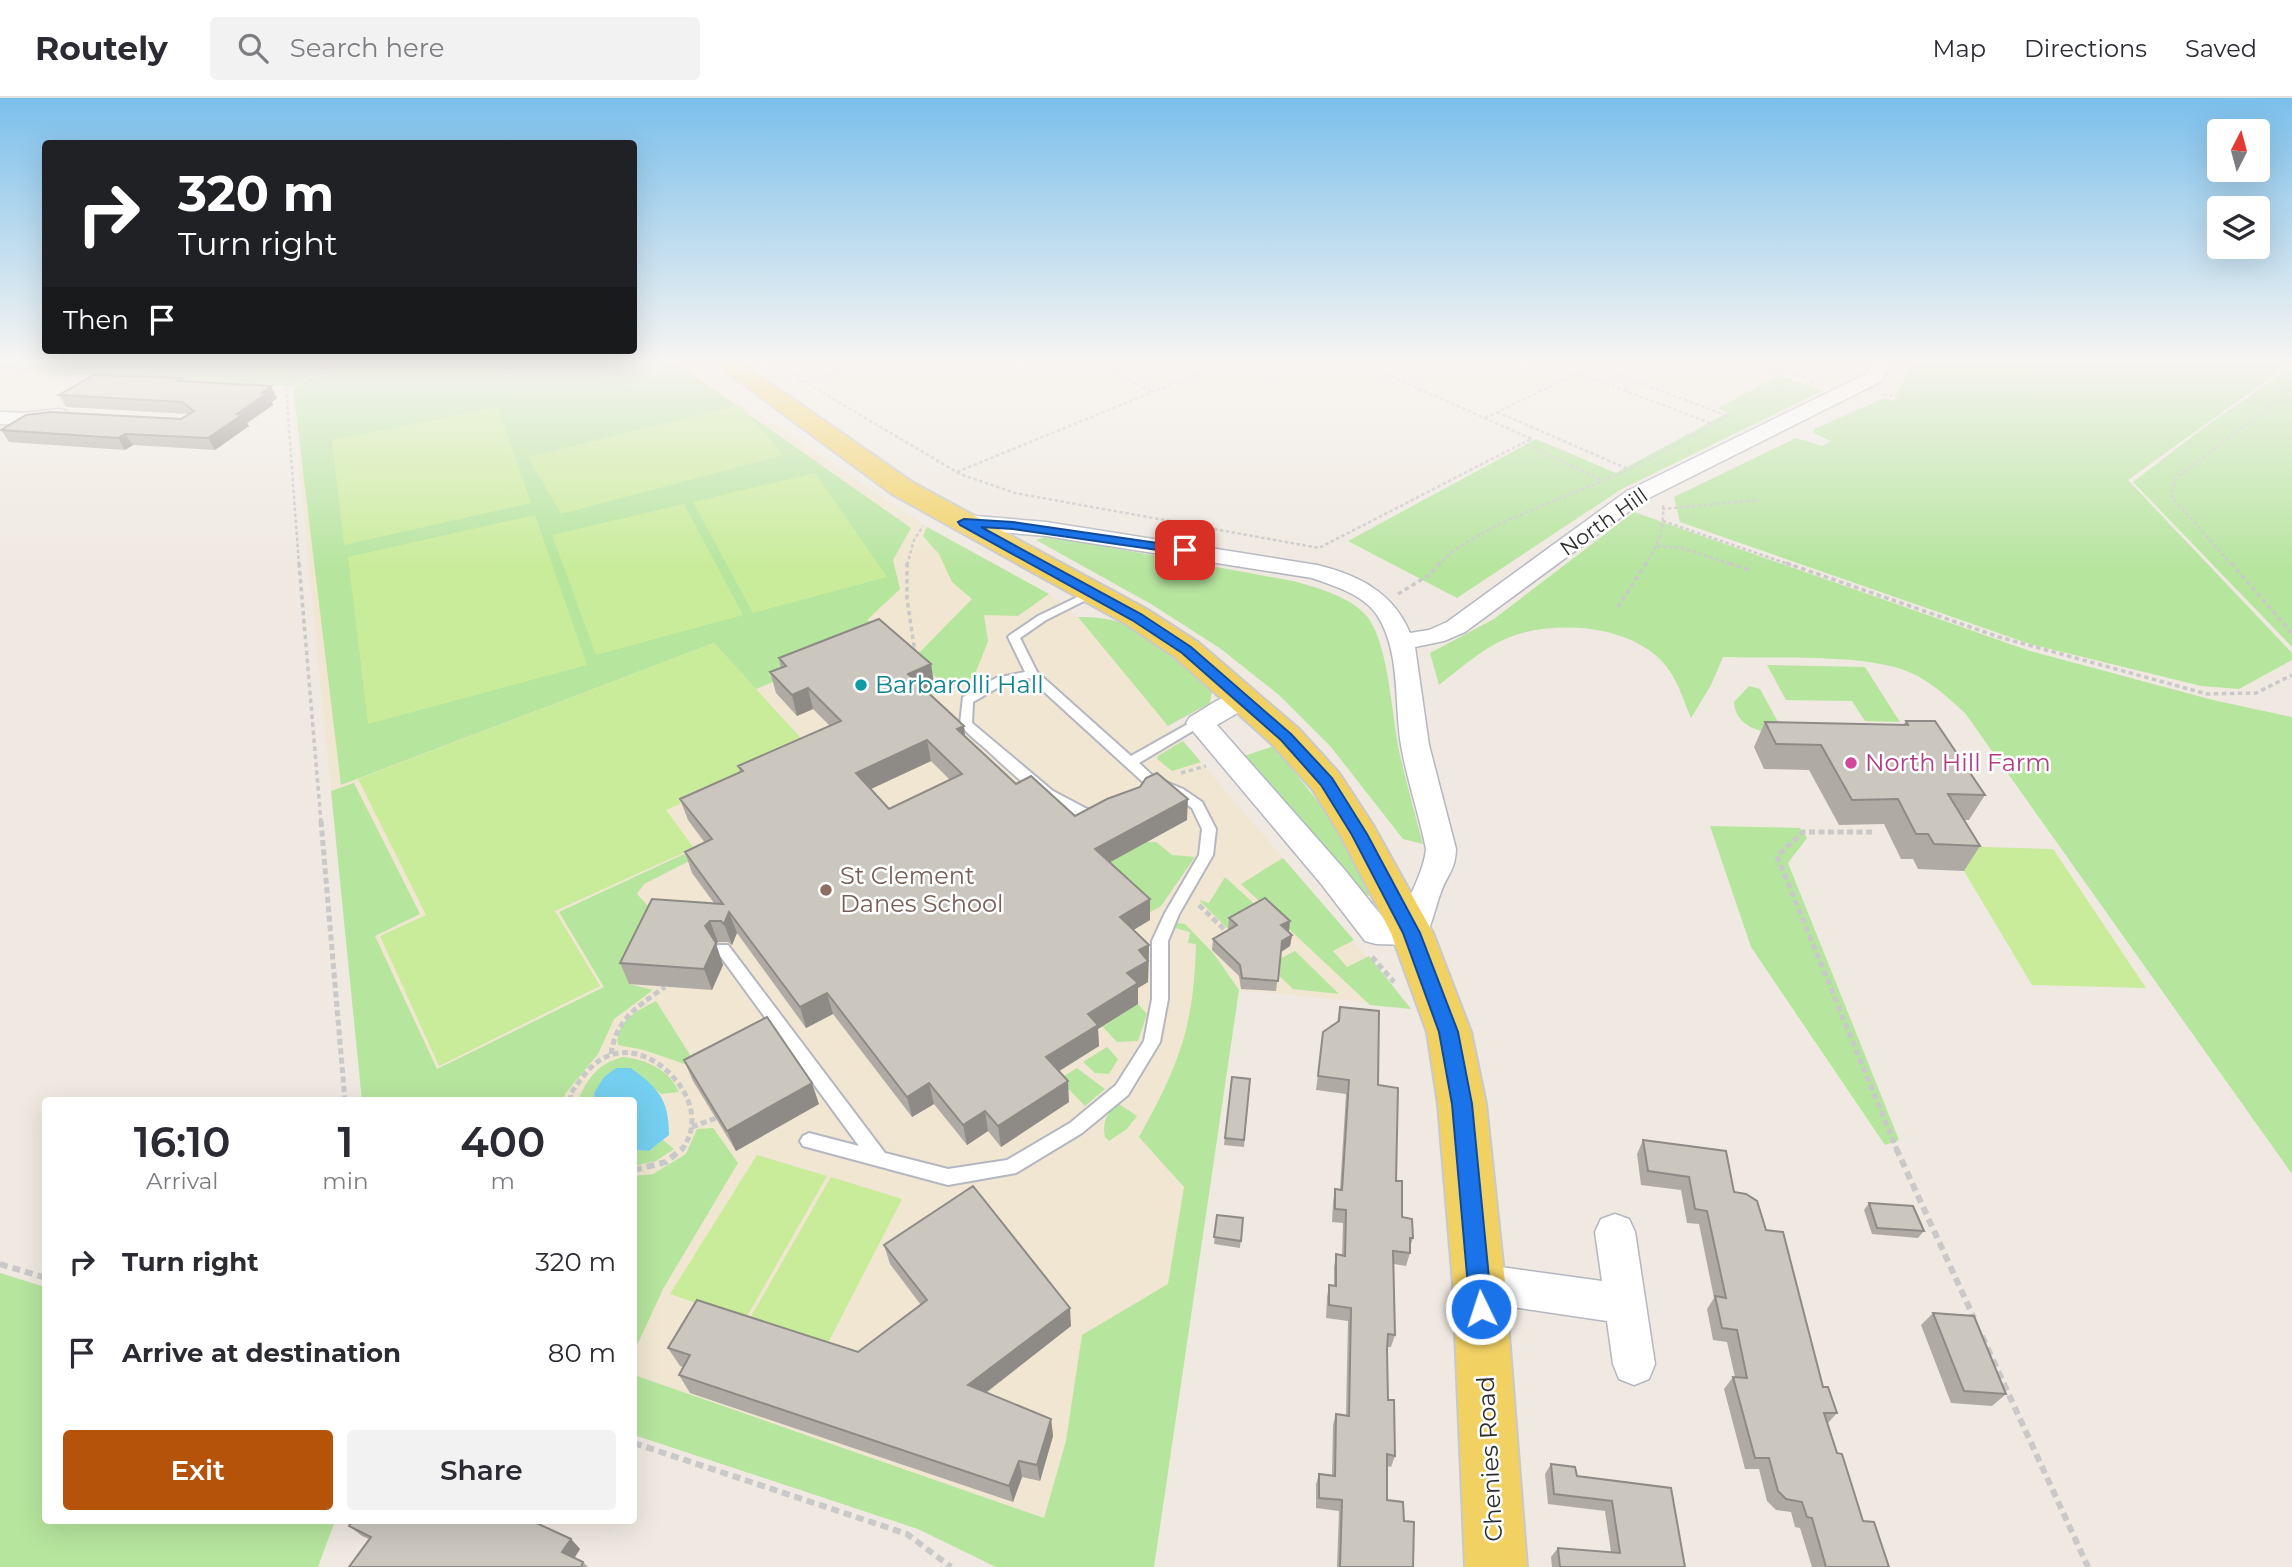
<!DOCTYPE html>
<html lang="en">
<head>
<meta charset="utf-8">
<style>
  :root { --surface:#fff; --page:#f2f2f3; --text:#2b2b33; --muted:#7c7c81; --line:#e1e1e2; --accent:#b45309 }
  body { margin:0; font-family:Montserrat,sans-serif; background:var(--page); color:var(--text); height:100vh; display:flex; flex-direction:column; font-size:26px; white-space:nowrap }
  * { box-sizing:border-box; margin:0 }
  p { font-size:23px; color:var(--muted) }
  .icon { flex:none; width:38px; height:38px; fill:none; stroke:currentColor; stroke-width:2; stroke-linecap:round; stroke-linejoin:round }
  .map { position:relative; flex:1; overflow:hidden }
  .panel { position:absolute; left:42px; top:999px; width:595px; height:427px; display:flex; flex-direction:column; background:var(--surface); border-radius:7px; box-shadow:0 7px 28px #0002 }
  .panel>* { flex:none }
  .guide { position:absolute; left:42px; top:42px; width:595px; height:214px; border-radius:7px; box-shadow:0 7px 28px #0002; background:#202124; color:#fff; overflow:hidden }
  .needle { width:46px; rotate:6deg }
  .buttons { position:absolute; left:2207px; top:21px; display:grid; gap:14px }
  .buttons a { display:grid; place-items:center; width:63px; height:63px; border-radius:7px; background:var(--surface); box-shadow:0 7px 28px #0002; font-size:35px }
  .pin { position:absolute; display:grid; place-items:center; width:60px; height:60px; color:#fff; margin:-30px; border-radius:14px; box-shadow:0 4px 10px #0006 }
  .me { position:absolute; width:77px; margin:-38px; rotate:356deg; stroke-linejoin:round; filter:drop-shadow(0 0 5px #0008) }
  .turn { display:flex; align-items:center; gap:24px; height:147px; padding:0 21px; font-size:32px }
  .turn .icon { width:91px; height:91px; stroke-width:2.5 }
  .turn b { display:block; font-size:49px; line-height:60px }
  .then { display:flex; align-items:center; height:66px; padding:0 21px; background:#0003; gap:14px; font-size:26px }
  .eta { display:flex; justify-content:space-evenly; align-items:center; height:119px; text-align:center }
  .eta b { font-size:42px; font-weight:600; line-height:49px }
  .button { display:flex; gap:14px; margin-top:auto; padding:14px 21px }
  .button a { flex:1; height:80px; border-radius:7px; background:var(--accent); color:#fff; font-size:28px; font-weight:600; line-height:80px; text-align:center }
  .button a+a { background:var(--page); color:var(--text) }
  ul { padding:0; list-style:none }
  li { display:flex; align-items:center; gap:21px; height:91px; padding:0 21px }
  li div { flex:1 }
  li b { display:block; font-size:26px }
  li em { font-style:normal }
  header { display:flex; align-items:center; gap:42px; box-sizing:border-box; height:98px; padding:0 35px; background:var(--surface); border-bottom:2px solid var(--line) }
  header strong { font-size:33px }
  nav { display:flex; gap:38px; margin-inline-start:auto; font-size:24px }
  .search { width:490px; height:63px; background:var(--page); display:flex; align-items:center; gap:18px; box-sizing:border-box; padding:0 24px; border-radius:7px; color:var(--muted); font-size:26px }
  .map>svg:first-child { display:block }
</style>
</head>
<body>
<header>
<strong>Routely</strong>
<div class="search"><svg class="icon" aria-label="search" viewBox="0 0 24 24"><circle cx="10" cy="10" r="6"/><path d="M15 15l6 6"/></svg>Search here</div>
<nav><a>Map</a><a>Directions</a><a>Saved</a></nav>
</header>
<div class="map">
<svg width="2292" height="1469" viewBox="0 0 2292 1469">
  <rect width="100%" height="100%" fill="#efe9e1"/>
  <!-- education -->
  <path fill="#f0e6d1" d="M337 264H682L924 427 1049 496 1080 522 1409 908 1239 892 1154 1469H996L918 1431 634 1337V1003H362L291 289Z"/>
  <!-- green -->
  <path fill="#b6e59e" d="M0 264H337L291 289 0 271Z
    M341 264H674L911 430 893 462 900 491 867 522 891 535 756 591 714 545 341 687 293 290Z
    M1912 264H2292L2128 382 2292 555V562L2239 591 2201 588 2030 546 1680 424 1674 399 1796 340 1822 348 1831 343 1814 335V331L1885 300 1894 303Z
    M2292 269V549L2133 384 2202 331Z
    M1780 277 1822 293 1620 392 1457 500 1348 443 1536 341 1616 375 1727 315 1718 310Z
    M1634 414 2030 553 2213 602 2292 619V1076L1965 615C1948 600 1931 583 1909 574 1863 555 1775 561 1723 559L1711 587 1691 620C1684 604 1679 586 1669 572 1638 527 1557 521 1510 539 1484 549 1461 570 1439 587L1430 555 1494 521Z
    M927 429 1049 496 1018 518 984 517 988 543 974 579 947 590 915 559 972 501 952 484 939 456 923 438Z
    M1048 438 1293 483C1318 490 1353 499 1369 521 1389 549 1392 622 1400 657 1407 687 1415 717 1423 746L1403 741 1331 649 1279 597 1221 551 1151 506 1036 442Z
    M1078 519C1094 519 1111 520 1126 527 1155 539 1190 571 1212 593L1210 605 1168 628Z
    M1767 567 1865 569 1900 624 1865 623 1852 603 1786 602Z
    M1749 588 1760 591 1778 624 1768 634C1751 632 1735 623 1734 604Z
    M1183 643 1201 664 1172 673 1157 661 1158 658Z
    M1274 648 1334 724 1372 794 1369 798 1363 796 1244 658Z
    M354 685 420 816 375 838 437 971 604 889 559 814 695 751 701 757 644 786 637 796 661 822 630 886 653 892 614 921 598 956 565 996 564 1003H362L331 693Z
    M1710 728 1800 730 1807 740 1788 765 1899 1042 1885 1047 1751 849Z
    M1147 744H1156L1172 757 1195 759 1161 808 1145 817 1096 772Z
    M1283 760 1354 842 1333 853 1347 869 1369 858 1411 911 1370 907 1241 786Z
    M1225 779 1261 812 1228 831 1199 802 1209 805Z
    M1177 825 1185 826 1214 856 1239 892 1154 1469H996L918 1431 634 1337V1277L1044 1420 1066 1343 1082 1237 1168 1186 1184 1089 1139 1039C1179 967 1194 929 1196 846L1188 845 1190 834 1172 829Z
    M1295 853 1339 896 1293 891 1268 867Z
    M656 903 699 971 644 952 618 947C615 922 638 913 656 903Z
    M1138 906 1147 916 1138 943 1117 944 1101 927 1104 928Z
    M1107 949 1118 961 1109 976 1095 975 1083 964Z
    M623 959C645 961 670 972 679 994L661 996 631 970 594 994 595 1003H578C587 980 599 965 623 959Z
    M1077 970 1105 991 1085 1008 1059 981Z
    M1119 1006 1137 1018 1127 1031 1109 1043 1105 1039C1102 1023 1107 1015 1119 1006Z
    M713 1030 738 1065 663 1191 634 1254V1078L653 1076 686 1056 697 1031Z
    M663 1042 674 1051 656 1063 634 1068V1052L649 1053Z
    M0 1175 45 1189 46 1423H335L318 1469H0Z"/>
  <!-- pitch -->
  <path fill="#c9ec9a" d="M740 307 784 357 561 416 528 359Z
    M498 309 531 405 344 447 332 342Z
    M815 375 887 479 753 515 693 404Z
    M684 406 743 517 596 557 552 437Z
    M535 417 587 567 368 626 348 459Z
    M714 545 809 649 666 712 694 750 555 813 600 888 439 968 380 838 426 817 358 681Z
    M1949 748 2053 751 2146 890 2032 887Z
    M757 1057 827 1078 745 1222 670 1196Z
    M831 1079 902 1101 826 1249 749 1222Z"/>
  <!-- water -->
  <path fill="#75cff0" d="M616 970H631C658 990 669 1001 669 1037L649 1053 634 1052V1003H595L594 995 604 979Z"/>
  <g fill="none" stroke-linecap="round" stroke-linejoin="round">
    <defs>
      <path id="service" d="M1092 492 1098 495 1096 497 1046 522 1020 540 1037 574 1131 658 1195 622H1205L1206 625 1139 665 1154 679 1183 691 1202 704 1216 731 1213 757 1179 816 1168 843V901L1160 944 1128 997 1082 1035 1016 1075 948 1087 803 1048 800 1043 803 1038 809 1035 859 1048 718 855 715 851 718 847H728L885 1055 948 1071 1007 1062 1070 1025 1116 987 1144 943 1152 901V843L1165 815 1199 757 1202 731 1192 710 1173 697 1144 685 1029 580 1004 586 973 604 972 625 1053 693 1087 711 1106 714 1108 717 1106 720C1067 730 1013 676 987 652 978 644 967 636 960 626L963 599 996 580 1025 574 1008 539 1010 537 1038 518Z"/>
      <path id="minor" d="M1874 264H1892L1880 284 1643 403 1465 534 1444 543 1415 549 1429 647 1456 751C1455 773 1448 775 1441 794 1435 810 1432 828 1423 844L1412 847 1376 846 1365 843 1322 787 1186 625 1190 619C1208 609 1230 590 1251 595L1255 601 1251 607 1217 627 1344 771 1385 822 1400 823C1408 799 1424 774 1426 751 1419 716 1407 682 1401 647 1394 605 1401 554 1377 517 1363 496 1334 488 1312 480L1046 438 964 431 956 429 953 424 956 419 964 417 1046 424 1317 467C1358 477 1393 494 1410 535L1429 532 1447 524 1627 393 1866 276Z
        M59 311 66 313 69 317 66 321 25 327 0 326V314L25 315Z
        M1615 1116 1629 1121 1635 1134 1655 1266 1649 1281 1634 1287 1619 1281 1613 1266 1607 1223 1479 1204 1465 1199 1459 1185 1465 1171 1479 1166 1602 1183 1595 1134 1601 1121Z"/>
      <path id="primary" d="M713 264H740L912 384 1148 512 1199 545 1299 631 1339 675 1373 727 1433 835 1471 934 1486 1006 1505 1185 1527 1469H1465L1453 1185 1438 1006 1427 934 1391 835 1341 738 1313 692 1273 647 1175 559 1126 526 892 396Z"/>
    </defs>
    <!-- service casing -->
    <use href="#service" stroke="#b4b7c1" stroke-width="4"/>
    <!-- minor casing -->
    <use href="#minor" stroke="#b4b7c1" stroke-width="3"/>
    <!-- primary casing -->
    <use href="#primary" stroke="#c9c9c9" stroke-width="4"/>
    <!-- path-far3 -->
    <path stroke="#c9c9c9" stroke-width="2.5" stroke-dasharray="3.5 2.5" stroke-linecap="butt" d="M771 264 960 376 1015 395 1319 450 1523 345
      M1095 264 1152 294
      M1358 264 1532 341 1523 345 1602 382
      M1746 264 1780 277
      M1764 264 1814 283 1806 287
      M1594 268 1728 318
      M1578 275 1713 326
      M804 284 862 264
      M1883 297 1918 300
      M1497 314 1628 371
      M1485 320 1601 264
      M957 374 1226 264
      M1662 411 1759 402
      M1663 423 1791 467
      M1657 448 1682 450 1734 467
      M299 467 286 289 302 264
      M907 467 914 442 923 428
      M1438 467C1476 427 1572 398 1623 374 1660 356 1696 335 1732 316
      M1645 467C1658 447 1664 432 1663 407
      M2232 467 2171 398 2176 380 2292 292"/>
    <!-- path-far2 -->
    <path stroke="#c9c9c9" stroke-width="3.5" stroke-dasharray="4.5 3.5" stroke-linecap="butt" d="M299 465 321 724
      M907 465V501L914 548 910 551
      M1729 465 1749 472
      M1786 465 1999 539 2207 596 2256 595 2292 577
      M2231 465 2292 535
      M1398 496 1429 477 1440 465
      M1618 509 1646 465
      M1181 675 1206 668"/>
    <!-- path-far1 -->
    <path stroke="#c9c9c9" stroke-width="5" stroke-dasharray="6 3.5" stroke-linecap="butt" d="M321 723 345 1003
      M1872 734H1803L1777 758 1897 1052
      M1199 807 1230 837
      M1372 859 1394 884
      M611 956C616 921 638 908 665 889
      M571 1003 570 996C581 982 591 964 608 958 645 942 692 985 692 1022 692 1034 688 1042 682 1052
      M692 1029 716 1020"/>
    <!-- path -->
    <path stroke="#c9c9c9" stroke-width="6" stroke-dasharray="8 5" stroke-linecap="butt" d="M1896 1050 1974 1220
      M634 1072 666 1064 683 1050
      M0 1166 46 1180
      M1982 1238 2088 1469
      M634 1345 907 1436 951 1469"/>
    <!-- service -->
    <use href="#service" fill="#fff" fill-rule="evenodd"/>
    <!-- minor -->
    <use href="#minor" fill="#fff" fill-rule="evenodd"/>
    <!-- primary -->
    <use href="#primary" fill="#f2d163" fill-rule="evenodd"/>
  </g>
  <!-- wall -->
  <path fill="#afaba4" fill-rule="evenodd" d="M182 280 184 283 277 300 272 304 273 307 247 325 249 328 215 352 133 347 125 352 9 344 1 332 181 321 189 316 66 309 59 297Z
    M779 560 931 566 934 586 924 591 964 628 965 639 1016 686 1075 718 1187 722 1110 764 1150 801V822L1133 832 1149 847 1148 884 1138 890V906L1098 931 1099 948 1059 973 1069 1004 1001 1049 988 1033 967 1047 934 1006 912 1019 833 916 806 930 737 835 732 847 728 844H718L716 846 723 867 712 892 629 886 620 865 714 805 692 775 685 754 705 745 688 722 680 701 740 674 738 668 830 628 813 611 797 618 776 595 770 574 781 570ZM931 663 950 682 889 711 871 691Z
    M1906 623 1985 697 1969 722H1964L1980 748 1964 773 1918 771 1913 761H1901L1884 726 1839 727 1809 672 1764 671 1754 649 1765 624 1903 627Z
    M1229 820 1288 834 1292 837 1290 848 1281 854 1276 893 1241 891 1239 878 1212 852 1213 841 1229 832 1228 831Z
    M1340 909 1378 987 1402 1119 1413 1140 1410 1149V1155L1406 1168 1394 1166 1395 1237 1391 1249H1387L1388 1302 1395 1358 1391 1369 1387 1368V1402L1404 1423 1413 1469H1337L1339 1413 1316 1410V1386L1319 1376 1332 1377 1333 1327 1336 1316 1346 1317 1348 1223 1326 1220 1327 1199 1329 1187H1334V1169L1336 1156 1342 1157 1343 1125 1332 1124 1333 1104 1335 1091 1340 1092 1346 996 1316 992 1323 934 1337 924Z
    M684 962 819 1006 736 1053 693 983Z
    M1232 979 1250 981 1244 1049 1224 1047Z
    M1643 1042 1734 1094 1766 1132 1823 1289 1837 1315 1828 1325 1837 1355 1863 1423 1889 1469H1812L1800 1430 1795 1429 1791 1414 1776 1412 1767 1403 1759 1371H1745L1724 1291 1733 1279H1735L1727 1244 1713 1242 1707 1211 1714 1200 1699 1126 1687 1125 1681 1092 1641 1087 1637 1056Z
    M1869 1105 1924 1133 1918 1140 1872 1136 1864 1112Z
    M1217 1117 1243 1120 1240 1150 1214 1146Z
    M884 1147 1071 1228 986 1295 1051 1321 1053 1338 1040 1383 1022 1379 1013 1404 690 1295 679 1277 683 1269 680 1268 668 1250 858 1254 921 1207 890 1166Z
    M1933 1215 2006 1296 1992 1308 1951 1305 1921 1227Z
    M1551 1366 1577 1378 1671 1390 1685 1469H1552L1551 1459 1558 1450 1611 1454 1605 1413 1548 1406 1545 1376Z
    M349 1428 571 1441 580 1451 574 1460 583 1464 588 1469H349L369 1441 362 1438Z"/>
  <!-- shaded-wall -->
  <path fill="#8e8b86" d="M271 288 277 300 272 304 273 307 247 325 249 328 215 352 208 340 262 295Z
    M125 336 133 347 125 352 118 340Z
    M931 566 934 586 911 597 908 576Z
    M808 590 813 611 797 618 792 597Z
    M964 628 966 649 957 631Z
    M927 642 931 663 860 696 856 675Z
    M1188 701 1187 722 1096 772 1095 751Z
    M1150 801V822L1120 840V819Z
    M729 814 737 835 732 847 724 826Z
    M710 823 718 844 716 846 723 867 712 892 704 871 705 828Z
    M1290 823 1289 834 1281 827Z
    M1292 837 1290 848 1281 854 1282 843Z
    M1149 847 1148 884 1138 890V906L1098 931 1099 948 1048 980 1046 959 1127 875 1139 852Z
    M827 895 833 916 806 930 800 909Z
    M1068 983 1069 1004 1001 1049 998 1028Z
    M812 985 819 1006 736 1053 727 1033Z
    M929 985 934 1006 912 1019 907 999Z
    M985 1013 988 1033 967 1047 963 1027Z
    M1070 1210 1071 1228 972 1305 968 1287Z
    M1051 1321 1053 1338 1040 1383 1037 1367Z
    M1019 1363 1022 1379 1013 1404 1009 1388Z
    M571 1441 580 1451 572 1464 562 1454Z"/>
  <!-- building -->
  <path fill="#cbc7bf" stroke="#8e8b86" stroke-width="2" fill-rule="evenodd" d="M94 277 182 280 177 283 271 288 262 295H267L237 316 242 317 208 340 125 336 118 340 1 332 26 317 50 314 181 321 194 313 182 304 59 297Z
    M879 521 931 566 908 576 964 628 957 631 1016 686 1031 678 1075 718 1107 701 1140 689 1146 680 1157 675 1188 701 1095 751 1150 801 1120 819 1149 847 1139 852 1148 863 1127 875 1138 885 1088 916 1098 927 1046 959 1068 983 998 1028 985 1013 963 1027 929 985 907 999 827 895 800 909 729 814 724 826 721 823H710L705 828 716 845 704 871 620 865 652 801 723 806 685 754 712 741 680 701 743 673 738 668 841 623 808 590 792 597 770 574 786 568 779 560ZM927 642 962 676 889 711 856 675Z
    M1906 623H1935L1985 697 1948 696 1980 748 1934 746 1928 736H1916L1898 701 1852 702 1821 647 1776 646 1765 624 1908 627Z
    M1265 800 1290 823 1281 827 1292 837 1282 843 1278 883 1242 880 1240 867 1213 841 1237 827 1229 820Z
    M1340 909 1379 913 1378 987 1398 990 1396 1083H1402V1119L1412 1121 1413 1140H1410V1155L1393 1153 1395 1237 1388 1236 1387 1252 1388 1302H1394L1395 1358 1387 1356V1402L1403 1404 1404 1423 1414 1424 1413 1469H1340L1342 1402 1319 1400V1376L1335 1378 1336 1316 1349 1318 1351 1210 1329 1207V1187L1336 1188V1156L1345 1158 1346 1112 1335 1111V1091L1342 1092 1349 982 1318 978 1323 934 1339 923Z
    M767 919 812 985 727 1033 684 962Z
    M1232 979 1250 981 1244 1042 1225 1040Z
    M1643 1042 1726 1053 1734 1094 1746 1096 1757 1103 1766 1132 1783 1134 1823 1289H1828L1837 1315H1824L1837 1355 1842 1356 1863 1423 1874 1424 1889 1469H1826L1812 1420 1807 1419 1802 1404 1786 1401 1778 1393 1769 1360H1755L1733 1279 1747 1280 1737 1232 1722 1230 1715 1198 1726 1200 1707 1113 1695 1111 1689 1079 1648 1073Z
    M973 1088 1070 1210 968 1287 1051 1321 1037 1367 1019 1363 1009 1388 679 1277 690 1257 668 1250 697 1202 858 1254 927 1202 884 1147Z
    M1869 1105 1913 1108 1924 1133 1877 1130Z
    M1217 1117 1243 1120 1241 1143 1214 1139Z
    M1933 1215 1974 1218 2006 1296 1964 1293Z
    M1551 1366 1575 1369 1577 1378 1671 1390 1685 1469H1560L1558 1450 1620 1455 1612 1403 1554 1396Z
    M353 1423H532L571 1441 562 1454 583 1464 581 1469H349L371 1439 349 1428Z"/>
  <!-- sky -->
  <linearGradient id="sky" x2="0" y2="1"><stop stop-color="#7abfeb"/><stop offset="0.56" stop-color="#f8f5f2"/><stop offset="1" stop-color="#f8f5f2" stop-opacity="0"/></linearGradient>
  <rect width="2292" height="470" fill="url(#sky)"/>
  <!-- route -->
  <path fill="#1a73e8" stroke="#114b97" stroke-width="2" d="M964 421 1013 424 1185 449 1191 452 1185 456 1013 431 981 429 1141 516 1191 549 1291 636 1332 680 1367 736 1420 835 1458 934 1472 1006 1492 1211 1489 1219 1481 1222 1473 1219 1470 1211 1452 1006 1439 934 1403 835 1352 737 1321 687 1281 642 1182 555 1132 522 960 427 958 424Z"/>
  <!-- markers -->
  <circle fill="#0f9aa8" stroke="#fff" stroke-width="2.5" cx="861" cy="587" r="7"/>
  <circle fill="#d1479c" stroke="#fff" stroke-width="2.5" cx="1851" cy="665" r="7"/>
  <circle fill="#8d6e63" stroke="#fff" stroke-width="2.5" cx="826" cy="792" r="7"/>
  <g text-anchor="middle" stroke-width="5" stroke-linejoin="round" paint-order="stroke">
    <!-- far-street labels -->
    <g font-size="21" fill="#2e2e2e" stroke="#fff">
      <text transform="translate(1604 424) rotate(-35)" y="7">North Hill</text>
    </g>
    <!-- culture labels -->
    <g font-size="24" fill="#0d838f" stroke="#fff" text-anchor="start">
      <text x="875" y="595">Barbarolli Hall</text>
    </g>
    <!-- hotel labels -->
    <g font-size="24" fill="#b23c85" stroke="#fff" text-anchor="start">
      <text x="1865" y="673">North Hill Farm</text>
    </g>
    <!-- education labels -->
    <g font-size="24" fill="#785e54" stroke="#fff" text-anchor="start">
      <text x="840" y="786">St Clement<tspan x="840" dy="28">Danes School</tspan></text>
    </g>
    <!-- street labels -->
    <g font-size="24" fill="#2e2e2e" stroke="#fff">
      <text transform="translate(1490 1361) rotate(-93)" y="8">Chenies Road</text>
    </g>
  </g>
</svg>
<div class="buttons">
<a><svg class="needle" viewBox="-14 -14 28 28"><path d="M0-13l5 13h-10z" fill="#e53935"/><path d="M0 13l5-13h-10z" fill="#7c7c81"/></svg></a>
<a><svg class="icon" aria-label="layers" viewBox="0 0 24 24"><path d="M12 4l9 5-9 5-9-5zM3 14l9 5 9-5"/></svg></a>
</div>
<div class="pin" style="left:1185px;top:452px;background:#d93025"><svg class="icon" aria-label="arrive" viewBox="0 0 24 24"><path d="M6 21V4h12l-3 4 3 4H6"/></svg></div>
<svg class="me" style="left:1481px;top:1211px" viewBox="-20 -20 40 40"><circle r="17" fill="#1a73e8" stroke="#fff" stroke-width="3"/><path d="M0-11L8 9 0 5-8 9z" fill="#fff"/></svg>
<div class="guide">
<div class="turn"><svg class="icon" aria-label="right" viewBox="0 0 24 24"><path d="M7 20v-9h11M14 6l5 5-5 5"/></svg><div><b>320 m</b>Turn right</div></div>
<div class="then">Then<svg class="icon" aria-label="arrive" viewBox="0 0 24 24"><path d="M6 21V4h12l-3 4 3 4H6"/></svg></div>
</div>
<section class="panel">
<div class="eta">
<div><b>16:10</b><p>Arrival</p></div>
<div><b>1</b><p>min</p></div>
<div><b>400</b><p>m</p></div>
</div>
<ul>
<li><svg class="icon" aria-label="right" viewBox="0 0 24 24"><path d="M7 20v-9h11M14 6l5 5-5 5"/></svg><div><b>Turn right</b></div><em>320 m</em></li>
<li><svg class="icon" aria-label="arrive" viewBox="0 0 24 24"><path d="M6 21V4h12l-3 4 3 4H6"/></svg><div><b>Arrive at destination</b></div><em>80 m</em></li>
</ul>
<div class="button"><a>Exit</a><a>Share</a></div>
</section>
</div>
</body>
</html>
